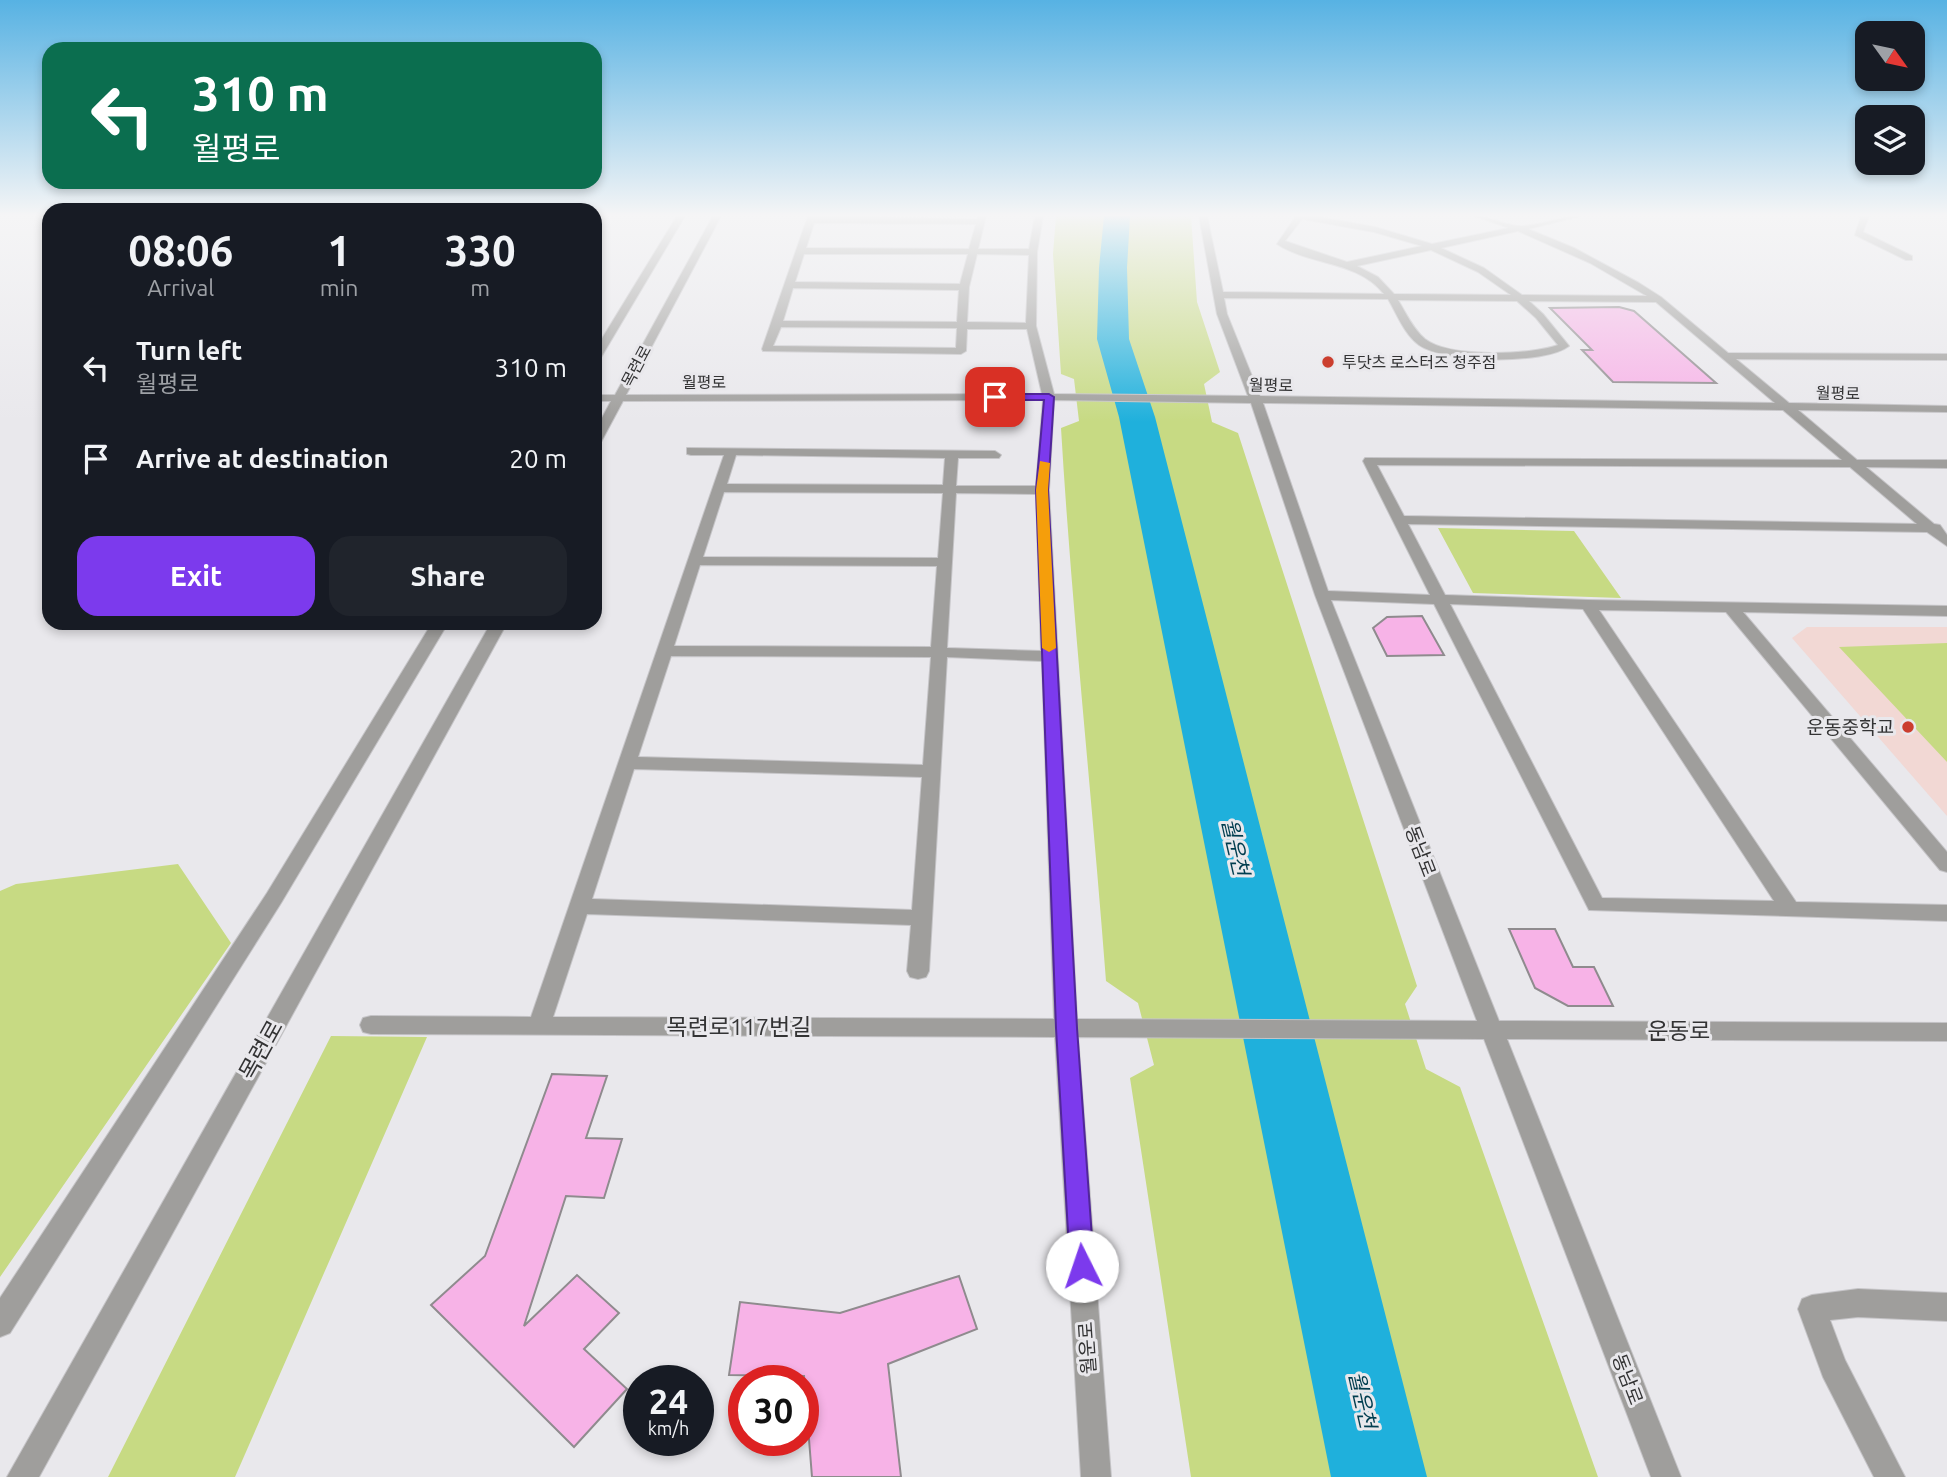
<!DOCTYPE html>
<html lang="en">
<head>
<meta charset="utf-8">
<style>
  :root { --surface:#171b24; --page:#20242c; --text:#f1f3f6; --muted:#9ea1a6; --accent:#7c3aed }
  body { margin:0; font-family:Ubuntu,"Noto Sans KR",sans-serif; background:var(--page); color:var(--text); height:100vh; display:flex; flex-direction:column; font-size:26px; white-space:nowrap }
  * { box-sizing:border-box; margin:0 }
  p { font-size:23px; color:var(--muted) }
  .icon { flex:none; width:38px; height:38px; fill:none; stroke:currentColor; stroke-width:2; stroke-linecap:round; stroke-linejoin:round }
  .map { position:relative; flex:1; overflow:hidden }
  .sheet { position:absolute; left:42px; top:203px; width:560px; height:427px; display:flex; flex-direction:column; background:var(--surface); border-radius:21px; box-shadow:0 4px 10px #0003 }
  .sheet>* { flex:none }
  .banner { position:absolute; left:42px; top:42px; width:560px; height:147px; border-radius:21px; box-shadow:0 4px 10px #0003; background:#0b6e4f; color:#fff; overflow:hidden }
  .needle { width:46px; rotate:123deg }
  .controls { position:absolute; left:1855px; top:21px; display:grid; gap:14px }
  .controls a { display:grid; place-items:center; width:70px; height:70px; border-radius:14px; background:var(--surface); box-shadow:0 4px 10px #0003; font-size:35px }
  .speed { position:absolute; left:623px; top:1365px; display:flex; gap:14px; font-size:35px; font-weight:700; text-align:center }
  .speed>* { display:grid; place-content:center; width:91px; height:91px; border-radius:50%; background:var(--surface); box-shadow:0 4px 10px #0003; line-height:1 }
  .speed small { font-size:18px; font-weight:400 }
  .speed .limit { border:10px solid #d22; background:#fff; color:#111 }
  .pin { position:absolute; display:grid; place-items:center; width:60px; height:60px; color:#fff; margin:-30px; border-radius:14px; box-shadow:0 4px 10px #0006 }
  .me { position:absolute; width:77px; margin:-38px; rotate:356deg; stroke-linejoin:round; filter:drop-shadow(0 0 5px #0008) }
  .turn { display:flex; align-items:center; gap:24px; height:147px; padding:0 35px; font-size:32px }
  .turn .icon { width:91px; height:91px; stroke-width:2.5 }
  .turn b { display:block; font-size:49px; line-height:60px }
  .eta { display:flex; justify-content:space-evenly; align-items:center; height:119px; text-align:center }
  .eta b { font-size:42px; font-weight:700; line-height:49px }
  .button { display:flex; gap:14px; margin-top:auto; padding:14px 35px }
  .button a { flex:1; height:80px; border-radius:21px; background:var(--accent); color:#fff; font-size:28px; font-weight:700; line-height:80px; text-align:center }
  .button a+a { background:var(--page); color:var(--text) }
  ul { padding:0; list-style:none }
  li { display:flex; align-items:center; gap:21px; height:91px; padding:0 35px }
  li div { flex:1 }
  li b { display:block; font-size:26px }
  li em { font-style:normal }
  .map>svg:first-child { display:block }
</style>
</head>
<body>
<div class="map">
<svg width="1947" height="1477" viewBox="0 0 1947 1477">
  <rect width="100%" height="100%" fill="#e9e8ec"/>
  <!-- education -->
  <path fill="#f2d8d4" d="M1807 627H1947V816L1792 638Z"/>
  <!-- green -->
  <path fill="#c7da83" d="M1056 216H1191L1197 302 1220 372 1204 384 1212 422 1238 433 1417 986 1405 1004 1426 1069 1460 1087 1598 1477H1191L1130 1078 1154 1065 1138 1003 1106 981C1092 796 1072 613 1061 428L1079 421 1074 379 1061 374 1053 254Z
    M1438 528 1574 531 1621 598 1473 593Z
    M1947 643V762L1839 647Z
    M178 864 231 943 0 1277V891L16 884Z
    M331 1036 427 1037 235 1477H108Z"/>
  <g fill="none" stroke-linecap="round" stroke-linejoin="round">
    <!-- river -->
    <path fill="#1fb0dc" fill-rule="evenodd" d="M1104 216H1130L1127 268 1129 339 1155 417 1427 1477H1331L1119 417 1097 339 1099 268Z"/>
  </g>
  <!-- building -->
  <path fill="#f7b3e7" stroke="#8f8b8e" stroke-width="2" d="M1619 307 1634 311 1716 383 1613 382 1582 350H1592L1550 308Z
    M1422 616 1444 655 1387 656 1373 628 1387 617Z
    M1509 929H1555L1573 967H1594L1613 1006H1568L1535 988Z
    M552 1074 607 1076 586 1138 622 1139 604 1198 566 1196 524 1326 577 1275 619 1313 584 1349 627 1389 574 1447 431 1305 485 1256Z
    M959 1276 977 1329 888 1364 901 1477H812L804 1376 729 1375 740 1302 840 1313Z"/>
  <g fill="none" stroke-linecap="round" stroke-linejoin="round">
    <defs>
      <path id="minor" d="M677 216H685L600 359 595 362V350Z
        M713 216H721L626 395 1042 394 1027 329H967L966 351 961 354 763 351 762 349 808 216 977 219 978 216H986L978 249H1029L1035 216H1043L1037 252 1036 326 1054 394 1248 396 1217 314 1199 216H1207L1223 292 1384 294C1357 260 1310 266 1277 244L1296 216H1314L1375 227 1432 244 1509 228 1474 216C1490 216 1503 225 1519 226 1537 227 1560 216 1581 216L1528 229 1574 248 1639 283 1661 297 1728 353 1947 354V360L1736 359 1789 403 1947 406V412L1798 410 1857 460H1947V468L1866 467 1934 524 1940 525 1947 535V546L1927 532 1408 524 1445 595 1588 600 1947 606V616L1743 612 1947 852V872L1940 870 1726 612 1599 610 1796 902 1947 905V921L1589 910 1434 604 1331 600 1499 1021 1947 1023V1041L1507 1039 1681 1477H1651L1484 1039 1078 1037 1111 1477H1081L1055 1037 371 1034 363 1032 360 1025 363 1018 371 1016 531 1017 724 455H691L687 454V448L995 451 1001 455 999 458H958L956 486H1036L1043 400 623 401 601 442 595 446V431L611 401H595V395H615ZM1302 219 1374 232 1422 246 1347 262 1285 241ZM814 223 976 224 969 249 806 248ZM1518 231 1590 263 1647 296 1522 295 1484 268 1441 248ZM1431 250 1478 272 1511 295 1394 294 1378 277 1357 266ZM804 254H968L960 284 795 282ZM977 254 1029 255 1026 323 967 322 969 287ZM793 288 959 290 957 322 783 321ZM1224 298 1388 299C1397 314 1404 334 1419 345 1444 363 1545 365 1569 346L1543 314 1529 301 1656 302 1775 403 1260 396 1227 314ZM1398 300 1517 301 1536 318 1558 345C1530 355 1449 358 1425 339 1413 329 1406 313 1398 300ZM781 327 957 328 956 348 773 346ZM1054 400 1251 403 1315 595 1477 1021 1077 1019 1049 490ZM1263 403 1783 410 1842 460 1365 458 1363 461 1430 595 1328 591ZM736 455 945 458 943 485 727 484ZM1377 465 1850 467 1917 524 1404 516ZM724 492 943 493 938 558 703 557ZM956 493 1036 494 1041 651 947 648ZM700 565 937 566 931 647 674 646ZM1450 604 1583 609 1774 901 1602 898ZM671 656 931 657 923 765 638 757ZM947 657 1042 661 1054 1019 553 1017 587 914 911 925 907 971 910 977 918 979 926 977 929 971ZM634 769 922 777 912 910 592 899Z
        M1861 216H1869L1863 232 1912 256V260H1906L1855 235Z
        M432 623H448L281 903 10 1333 0 1337V1298L267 893Z
        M491 623H507L39 1477H7Z
        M1858 1289 1947 1293V1321L1858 1317 1830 1320 1845 1360 1905 1477H1874L1823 1377 1798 1309 1802 1299 1812 1295Z"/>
    </defs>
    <!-- minor casing -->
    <use href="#minor" stroke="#c5c4c7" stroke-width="2"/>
    <!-- minor -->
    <use href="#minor" fill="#9f9e9c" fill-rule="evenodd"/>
  </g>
  <!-- sky -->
  <linearGradient id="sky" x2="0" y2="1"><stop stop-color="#57b2e3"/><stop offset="0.51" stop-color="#f5f5f6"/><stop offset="1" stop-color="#f5f5f6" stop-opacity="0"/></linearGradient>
  <rect width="1947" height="422" fill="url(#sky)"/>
  <!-- route -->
  <path fill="#7c3aed" stroke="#51269a" stroke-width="2" d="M1049 394 1054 397 1048 490 1077 1028 1094 1266 1091 1274 1082 1278 1073 1274 1070 1266 1056 1028 1036 490 1044 400H995L990 397 995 394Z"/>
  <!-- slow -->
  <path fill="#f59e0b" d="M1040 461 1050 463 1048 490 1056 648 1049 652 1042 648 1036 490Z"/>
  <!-- markers -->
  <g fill="#cb3e2e" stroke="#e9e8ec" stroke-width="2.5">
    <circle cx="1328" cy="362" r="7"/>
    <circle cx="1908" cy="727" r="7"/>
  </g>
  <g text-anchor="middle" stroke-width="6" stroke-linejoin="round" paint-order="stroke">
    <!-- far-poi labels -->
    <g font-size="16" fill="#333334" stroke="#e9e8ec" text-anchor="start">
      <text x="1342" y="368">투닷츠 로스터즈 청주점</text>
    </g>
    <!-- far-street labels -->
    <g font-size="16" fill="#333334" stroke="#e9e8ec">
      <text transform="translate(636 366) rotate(-62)" y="6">목련로</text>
      <text x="704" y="388">월평로</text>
      <text transform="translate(1271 385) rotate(1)" y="6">월평로</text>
      <text transform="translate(1838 393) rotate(1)" y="6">월평로</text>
    </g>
    <!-- poi labels -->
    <g font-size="19" fill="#333334" stroke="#e9e8ec" text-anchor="end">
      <text x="1894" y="734">운동중학교</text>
    </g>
    <!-- street labels -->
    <g font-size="19" fill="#333334" stroke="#e9e8ec">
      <text transform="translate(1421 851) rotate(69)" y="7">동남로</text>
      <text transform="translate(1087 1348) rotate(-94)" y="7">월운로</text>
      <text transform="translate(1628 1379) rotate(69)" y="7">동남로</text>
    </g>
    <!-- water labels -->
    <g font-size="21" font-style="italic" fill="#003d4f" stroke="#e9e8ec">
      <text transform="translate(1235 847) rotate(77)" y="7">월운천</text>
      <text transform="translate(1362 1400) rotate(77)" y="7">월운천</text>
    </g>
    <!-- near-street labels -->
    <g font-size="23" fill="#333334" stroke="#e9e8ec">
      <text x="739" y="1035">목련로117번길</text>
      <text x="1679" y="1039">운동로</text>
      <text transform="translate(261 1050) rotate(-61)" y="8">목련로</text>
    </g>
  </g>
</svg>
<div class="controls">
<a><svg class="needle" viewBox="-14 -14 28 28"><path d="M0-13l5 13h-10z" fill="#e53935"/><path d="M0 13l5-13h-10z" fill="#9ea1a6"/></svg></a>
<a><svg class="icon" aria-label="layers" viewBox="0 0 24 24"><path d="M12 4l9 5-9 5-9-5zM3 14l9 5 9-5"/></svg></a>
</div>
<div class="speed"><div>24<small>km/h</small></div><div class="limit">30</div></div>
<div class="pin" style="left:995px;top:397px;background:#d93025"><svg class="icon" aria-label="arrive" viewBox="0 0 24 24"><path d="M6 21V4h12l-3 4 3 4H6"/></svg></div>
<svg class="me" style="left:1082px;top:1266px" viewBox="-20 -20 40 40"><circle r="19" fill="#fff"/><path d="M0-13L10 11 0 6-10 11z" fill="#7c3aed"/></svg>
<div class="banner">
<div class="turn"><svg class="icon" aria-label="left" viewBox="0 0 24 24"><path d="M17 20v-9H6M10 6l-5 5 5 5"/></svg><div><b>310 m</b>월평로</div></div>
</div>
<section class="sheet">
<div class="eta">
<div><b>08:06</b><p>Arrival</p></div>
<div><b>1</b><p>min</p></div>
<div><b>330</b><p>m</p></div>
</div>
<ul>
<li><svg class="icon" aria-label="left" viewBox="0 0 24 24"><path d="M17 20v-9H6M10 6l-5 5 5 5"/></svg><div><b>Turn left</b><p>월평로</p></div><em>310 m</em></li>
<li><svg class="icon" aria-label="arrive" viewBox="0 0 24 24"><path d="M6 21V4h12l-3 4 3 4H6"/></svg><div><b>Arrive at destination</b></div><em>20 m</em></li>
</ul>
<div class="button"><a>Exit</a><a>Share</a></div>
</section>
</div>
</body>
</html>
